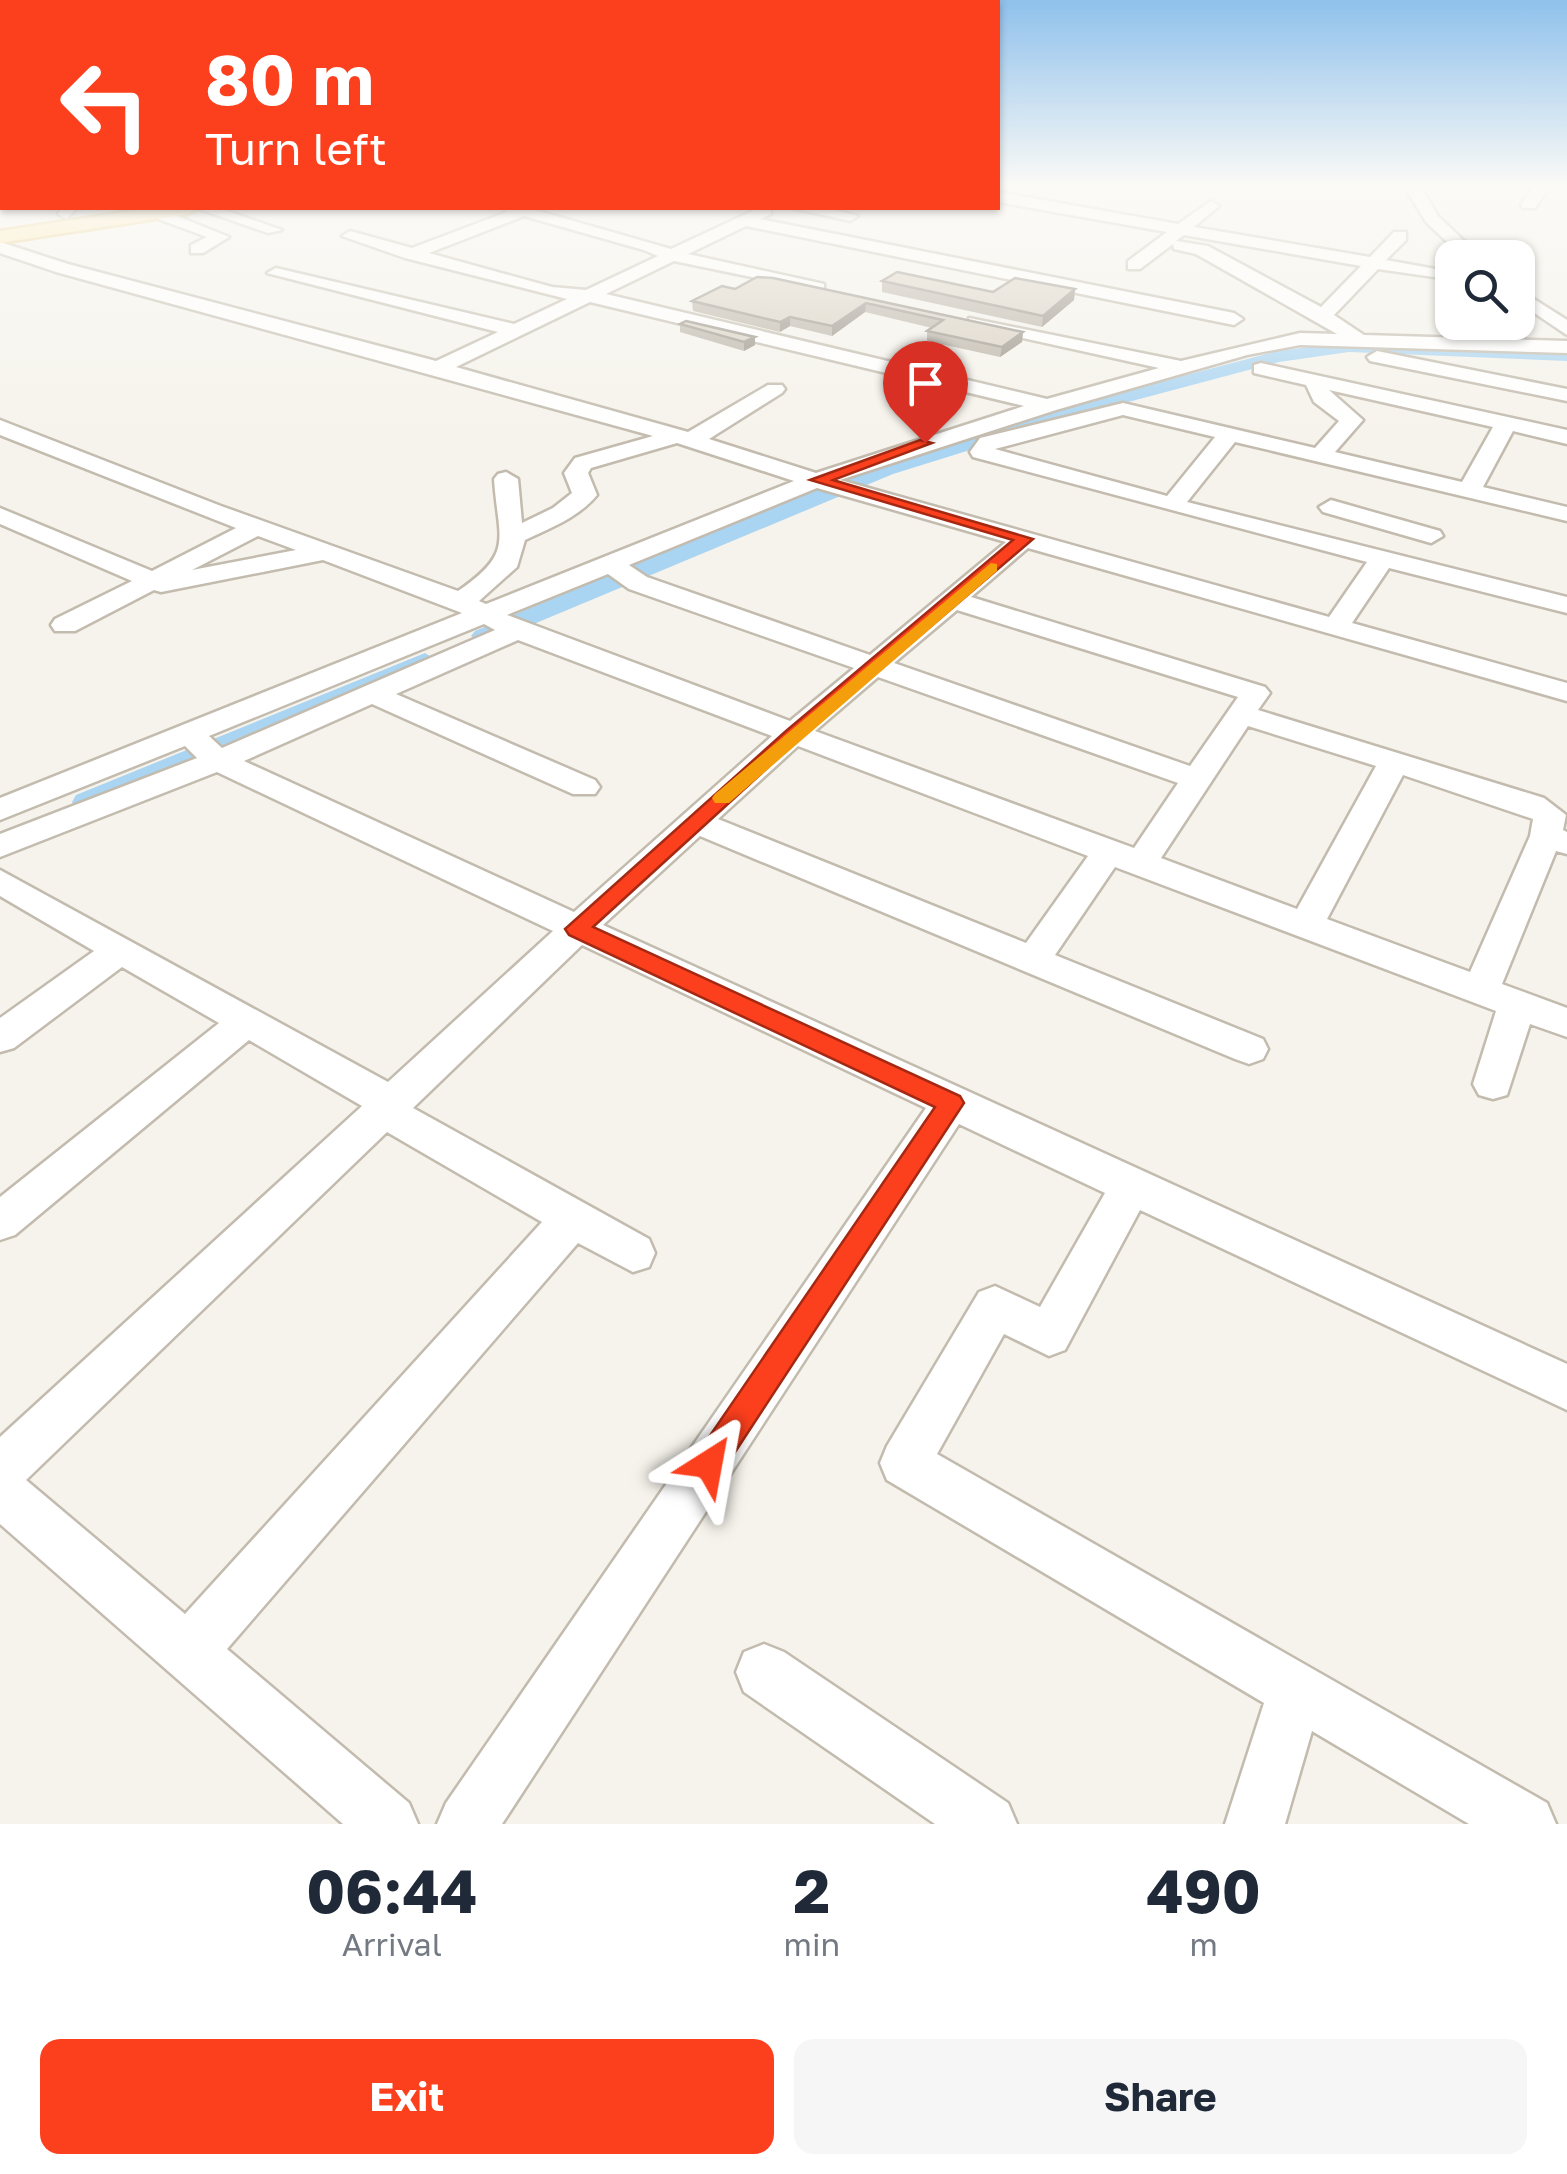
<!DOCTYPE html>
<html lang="en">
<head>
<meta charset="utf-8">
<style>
  :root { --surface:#fff; --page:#f6f6f7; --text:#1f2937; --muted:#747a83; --accent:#fc3f1d }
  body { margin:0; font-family:"Golos Text",sans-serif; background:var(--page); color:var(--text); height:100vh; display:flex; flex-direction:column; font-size:38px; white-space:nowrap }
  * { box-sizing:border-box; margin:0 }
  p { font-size:32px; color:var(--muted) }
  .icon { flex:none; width:55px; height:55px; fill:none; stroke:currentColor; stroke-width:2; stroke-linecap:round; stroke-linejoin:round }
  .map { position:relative; height:1824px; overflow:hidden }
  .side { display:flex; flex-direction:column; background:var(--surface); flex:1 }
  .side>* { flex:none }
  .top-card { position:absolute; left:0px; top:0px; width:1000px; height:210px; box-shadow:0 2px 8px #0004; background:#fc3f1d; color:#fff; overflow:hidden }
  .tools { position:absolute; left:1435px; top:240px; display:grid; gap:20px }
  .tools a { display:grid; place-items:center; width:100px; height:100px; border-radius:20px; background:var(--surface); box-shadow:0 2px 8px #0004; font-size:50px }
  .pin { position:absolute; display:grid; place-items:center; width:85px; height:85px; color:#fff; margin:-102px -42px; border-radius:50% 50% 50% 0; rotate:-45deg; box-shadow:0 0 10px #0007 }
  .pin .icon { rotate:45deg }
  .me { position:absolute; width:110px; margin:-55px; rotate:34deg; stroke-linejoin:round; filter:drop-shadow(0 0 8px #0008) }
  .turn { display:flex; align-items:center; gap:35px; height:210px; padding:0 40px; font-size:45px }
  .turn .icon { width:130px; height:130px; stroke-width:2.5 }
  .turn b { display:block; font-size:70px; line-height:85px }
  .eta { display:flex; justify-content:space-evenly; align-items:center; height:170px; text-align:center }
  .eta b { font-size:60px; font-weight:700; line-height:70px }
  .button { display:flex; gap:20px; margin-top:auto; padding:20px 40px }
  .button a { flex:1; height:115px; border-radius:20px; background:var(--accent); color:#fff; font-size:40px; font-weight:700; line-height:115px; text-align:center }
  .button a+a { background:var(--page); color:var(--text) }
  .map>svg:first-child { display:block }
</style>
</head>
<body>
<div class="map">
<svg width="1567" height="1824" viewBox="0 0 1567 1824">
  <rect width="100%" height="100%" fill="#f6f3ec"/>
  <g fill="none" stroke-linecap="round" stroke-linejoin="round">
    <!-- canal -->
    <path fill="#a9d4f2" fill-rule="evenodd" d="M1349 342 1567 349V361L1349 352 1279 362 1102 409 893 474 493 641 484 644 471 636 475 631 877 464 1088 401 1278 351Z
      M425 653 438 661 434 667 98 809H76L72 802 76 795Z"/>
    <defs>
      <path id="minor" d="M1404 186H1420L1438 216 1482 258H1464L1426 222Z
        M1534 186H1550L1535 208H1523L1521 205Z
        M998 192 1178 224 1211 201 1219 206 1194 227 1370 257 1394 232H1406V240L1386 260 1441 270V278L1378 269 1334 315 1364 335 1567 341V353L1300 345 1247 355 1056 410 840 480 1329 617 1367 562 973 457 970 452 980 438 1123 403 1315 448 1339 421 1314 402 1306 385 1254 373V365L1261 363 1567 430V444L1513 431 1483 487 1567 507V521L1235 442 1187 502 1567 597V613L1389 568 1352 623 1567 683V701L1028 548 971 597 1265 687 1270 693 1258 710 1544 798 1566 815 1563 830 1567 832V854L1556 851 1502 984 1567 1008V1037L1530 1024 1507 1095 1493 1099 1479 1095 1473 1084 1496 1011 1115 867 1055 955 1263 1039 1268 1049 1263 1059 1249 1064 1235 1059 700 836 603 925 1567 1364V1410L1140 1210 1065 1350 1049 1356 1004 1334 937 1454 1547 1803 1556 1824H1469L1312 1731 1285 1824H1225L1264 1703 887 1480 880 1463 887 1446 979 1292 995 1286 1040 1307 1105 1193 959 1124 502 1824H437L446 1803 926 1108 582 945 413 1108 649 1239 655 1253 649 1267 633 1272 578 1243 227 1649 409 1803 418 1824H343L0 1524V1437L362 1106 249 1040 15 1235 0 1240V1197L219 1023 122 967 14 1048 0 1052V1018L94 951 0 896V870L388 1082 553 931 217 772 0 857V834L197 758 185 746 0 820V798L462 613 323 560 161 592 154 590 75 631H55L51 625 55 619 132 581 0 524V508L152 571 236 528 0 435V420L221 506 458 591C515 552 498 540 494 479L498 474 506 472 518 479 522 523 553 508 572 493 564 473 575 458 653 436 56 272 0 253V242L68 264 436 361 498 332 267 273 276 268 514 324 567 299 405 258 342 236 350 231 412 248 507 212 503 208H528L671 249 759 208H770L771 214 760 219 1234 313 1243 319 1234 325 746 226 688 254 824 284V292L674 261 606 294 1047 399 1159 368 969 326V318L1181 361 1300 333 1337 334 1196 254 1174 249 1173 244 1140 269H1128V261L1167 232 998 202ZM524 216 644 250 658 256 586 290 552 287 429 253ZM1184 235 1361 266 1321 307 1208 246 1176 241ZM590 302 1024 406 816 473 709 439 782 393 785 389 782 385H768L688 432 456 367ZM1329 390 1493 427 1462 482 1335 452 1363 420ZM1123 415 1215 437 1167 496 995 449ZM677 443 794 481 486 604 479 601 517 567 525 540C550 528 578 518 597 495L588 473 591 468ZM817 488 1006 542 870 655 647 577 629 565ZM258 536 296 550 192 570ZM608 574 629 589 854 668 790 721 507 615ZM957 610 1238 697 1190 766 894 663ZM484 624 495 630 222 748 209 736ZM518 640 772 736 574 912 244 761 372 704 573 794H595L600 787 595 780 396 694ZM878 677 1178 783 1134 848 815 731ZM1248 726 1376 766 1297 909 1161 858ZM798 746 1088 856 1026 943 718 819ZM1403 775 1533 819 1530 836 1470 972 1327 919ZM387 1132 542 1222 185 1614 26 1480Z
        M61 208H77L66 219 58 214Z
        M196 208H219L282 230 268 233Z
        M793 208H827L858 216 850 221Z
        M150 210H162L229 237 203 253H191V245L207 237 150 216Z
        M1518 289 1567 320V335L1518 302Z
        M1377 351 1567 389V401L1370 361 1367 357Z
        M1331 500 1440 531 1443 536 1431 543 1323 512 1319 507Z
        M764 1644 784 1652 1008 1803 1017 1824H935L744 1692 736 1672 744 1652Z"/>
      <path id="major" d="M151 208H198L188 214 0 243V231Z"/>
    </defs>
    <!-- minor casing -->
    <use href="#minor" stroke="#c2bbae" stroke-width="5"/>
    <!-- major casing -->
    <use href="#major" stroke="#e6c16a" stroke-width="5"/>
    <!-- minor -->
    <use href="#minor" fill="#fff" fill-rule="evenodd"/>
    <!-- major -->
    <use href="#major" fill="#ffe39c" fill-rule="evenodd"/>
  </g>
  <!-- wall -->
  <path fill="#bab2a6" d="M757 277 1023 332 1022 342 1000 357 927 341V331L932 328 865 312 832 336 790 326 780 332 693 311 692 301 735 289Z
    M882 281 993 292 1075 289 1074 300 1042 327 882 292Z
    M680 324 755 337V345L744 351 680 332Z"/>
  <!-- shaded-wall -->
  <path fill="#979187" d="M1075 289 1074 300 1042 327 1043 316Z
    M866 303 865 312 832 336V326Z
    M790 317V326L780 332V322Z
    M1023 332 1022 342 1000 357 1002 347Z
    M755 337V345L744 351V342Z"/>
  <!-- building -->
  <path fill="#d8cfc1" stroke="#979187" stroke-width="2.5" d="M897 272 993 292 1015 278 1075 289 1043 316 882 281Z
    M757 277 773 278 1023 332 1002 347 927 331 943 320 866 303 832 326 790 317 780 322 692 301 722 286 735 289Z
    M686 321 755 337 744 342 680 324Z"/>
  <!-- sky -->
  <linearGradient id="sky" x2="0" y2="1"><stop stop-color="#8fc1ec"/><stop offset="0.42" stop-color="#fbfaf6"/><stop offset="1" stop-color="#fbfaf6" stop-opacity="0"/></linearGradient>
  <rect width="1567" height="441" fill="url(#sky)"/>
  <!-- route -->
  <path fill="#fc3f1d" stroke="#a42913" stroke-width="2.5" d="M920 440 932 443 833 480 1033 539 799 739 593 927 960 1096 964 1103 720 1475 709 1480 698 1475 693 1464 698 1453 935 1107 569 935 565 929 786 731 1013 540 810 480Z"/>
  <!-- slow -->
  <path fill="#f59e0b" d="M991 563 997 564V571L729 803H715L712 798 715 794Z"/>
</svg>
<div class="tools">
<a><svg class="icon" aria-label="search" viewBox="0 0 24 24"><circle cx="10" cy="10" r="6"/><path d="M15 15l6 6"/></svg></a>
</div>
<div class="pin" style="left:925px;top:443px;background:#d93025"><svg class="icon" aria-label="arrive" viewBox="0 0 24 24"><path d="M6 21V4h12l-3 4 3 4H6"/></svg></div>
<svg class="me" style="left:709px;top:1464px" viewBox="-20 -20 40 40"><path d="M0-17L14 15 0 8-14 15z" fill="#fc3f1d" stroke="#fff" stroke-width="4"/></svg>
<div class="top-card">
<div class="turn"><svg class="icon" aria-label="left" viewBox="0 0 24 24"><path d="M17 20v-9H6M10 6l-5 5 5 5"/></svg><div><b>80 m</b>Turn left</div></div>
</div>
</div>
<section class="side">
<div class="eta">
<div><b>06:44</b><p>Arrival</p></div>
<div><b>2</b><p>min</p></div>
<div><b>490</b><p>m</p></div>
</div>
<div class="button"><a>Exit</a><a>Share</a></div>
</section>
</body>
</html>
